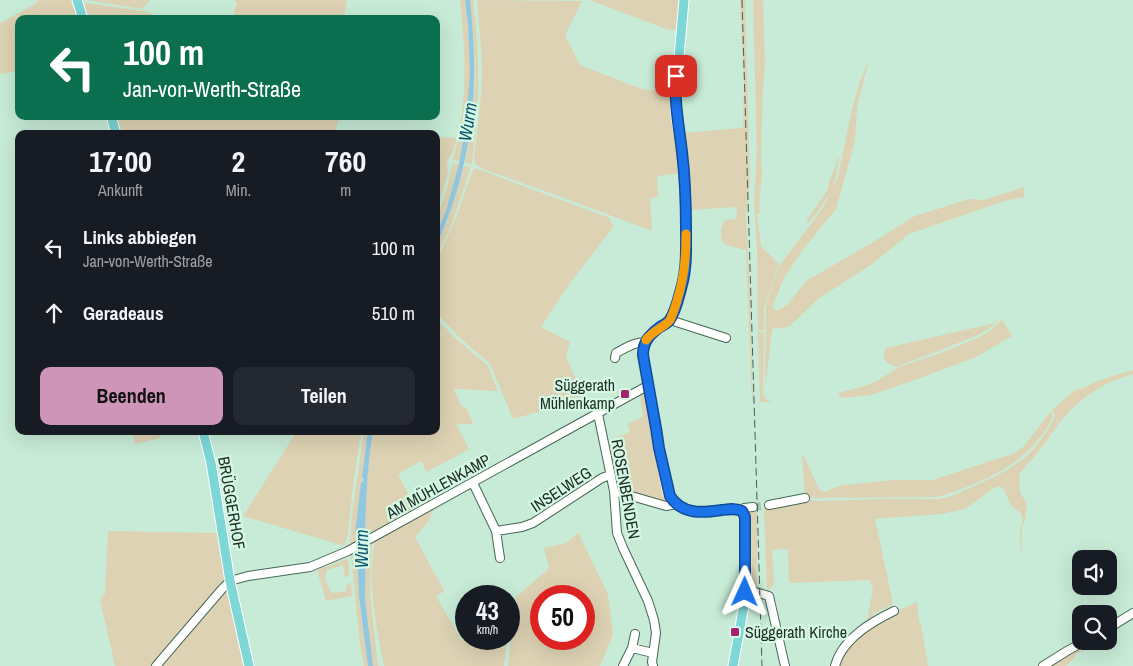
<!DOCTYPE html>
<html lang="de">
<head>
<meta charset="utf-8">
<style>
  :root { --surface:#171b24; --page:#242831; --text:#f1f3f6; --muted:#9ea1a6; --accent:#cf95b9 }
  body { margin:0; font-family:"Archivo Narrow",sans-serif; background:var(--page); color:var(--text); height:100vh; display:flex; flex-direction:column; font-size:19px; white-space:nowrap }
  * { box-sizing:border-box; margin:0 }
  p { font-size:16px; color:var(--muted) }
  .icon { flex:none; width:28px; height:28px; fill:none; stroke:currentColor; stroke-width:2; stroke-linecap:round; stroke-linejoin:round }
  .map { position:relative; flex:1; overflow:hidden }
  .side { position:absolute; left:15px; top:130px; width:425px; height:305px; display:flex; flex-direction:column; background:var(--surface); border-radius:10px; box-shadow:0 5px 20px #0002 }
  .side>* { flex:none }
  .top-card { position:absolute; left:15px; top:15px; width:425px; height:105px; border-radius:10px; box-shadow:0 5px 20px #0002; background:#0b6e4f; color:#fff; overflow:hidden }
  .tools { position:absolute; left:1072px; top:550px; display:grid; gap:10px }
  .tools a { display:grid; place-items:center; width:45px; height:45px; border-radius:10px; background:var(--surface); box-shadow:0 5px 20px #0002; font-size:25px }
  .speed { position:absolute; left:455px; top:585px; display:flex; gap:10px; font-size:25px; font-weight:700; text-align:center }
  .speed>* { display:grid; place-content:center; width:65px; height:65px; border-radius:50%; background:var(--surface); box-shadow:0 5px 20px #0002; line-height:1 }
  .speed small { font-size:12px; font-weight:400 }
  .speed .limit { border:8px solid #d22; background:#fff; color:#111 }
  .pin { position:absolute; display:grid; place-items:center; width:42px; height:42px; color:#fff; margin:-21px; border-radius:10px; box-shadow:0 2px 8px #0006 }
  .me { position:absolute; width:55px; margin:-28px; rotate:1deg; stroke-linejoin:round; filter:drop-shadow(0 0 4px #0008) }
  .turn { display:flex; align-items:center; gap:18px; height:105px; padding:0 25px; font-size:22px }
  .turn .icon { width:65px; height:65px; stroke-width:2.5 }
  .turn b { display:block; font-size:35px; line-height:42px }
  .eta { display:flex; justify-content:space-evenly; align-items:center; height:85px; text-align:center }
  .eta b { font-size:30px; font-weight:800; line-height:35px }
  .cta { display:flex; gap:10px; margin-top:auto; padding:10px 25px }
  .cta a { flex:1; height:58px; border-radius:10px; background:var(--accent); color:#111; font-size:20px; font-weight:800; line-height:58px; text-align:center }
  .cta a+a { background:var(--page); color:var(--text) }
  ul { padding:0; list-style:none }
  li { display:flex; align-items:center; gap:15px; height:65px; padding:0 25px }
  li div { flex:1 }
  li b { display:block; font-size:19px }
  li em { font-style:normal }
  .map>svg:first-child { display:block }
</style>
</head>
<body>
<div class="map">
<svg width="1133" height="666" viewBox="0 0 1133 666">
  <rect width="100%" height="100%" fill="#c7ebd6"/>
  <!-- green -->
  <path fill="#ddd2b3" fill-rule="evenodd" d="M37 0H75L80 19H19V71L0 74V23L37 3Z
    M87 0H150L142 9Z
    M233 0H347L344 19H232L237 3Z
    M460 0H465C468 24 470 49 470 73 470 103 465 132 460 161L453 160C468 107 466 53 460 0Z
    M470 0H473C477 31 479 63 478 94 477 118 474 141 472 164L465 163C468 145 471 127 473 109 477 72 474 36 470 0Z
    M477 0 582 1 565 35 580 65 642 89 672 93 683 173 657 176 658 197 650 198 652 231 556 195 483 169 475 164 474 158C477 131 481 104 482 77 482 52 479 25 477 0Z
    M590 0H681L678 31 663 28Z
    M740 0H745L750 181 746 215 750 292 753 401H752L746 250 729 246 723 243C720 233 720 229 725 220L736 219 737 207 689 210 682 133 743 128 744 83Z
    M753 0H763L765 65 763 88 761 156 762 175 759 203 760 214H757L761 246C766 253 773 256 779 265L775 274 764 308V331L758 330 757 248 754 202 757 150Z
    M81 2 142 11 153 14 152 18 146 17V19H86Z
    M868 63 857 107 855 141 836 209 804 248 784 278 772 307 777 311 788 304 806 281 870 244 915 216 969 199 984 200 1024 187V197L1004 201 909 234 872 264 818 299 790 326 772 329 767 374 765 384 766 307 773 282 780 265 825 205 830 192 824 203 808 224 807 220 828 189 829 182 835 167 837 159 839 157 836 176 833 187 838 177 850 118 859 84 866 66Z
    M114 116H340L334 134H119Z
    M436 137 456 138 454 149 447 162 448 169 447 177 436 213Z
    M453 163 459 164 446 211 436 234V221L446 191Z
    M464 166 471 167 451 226 436 258V247L447 222Z
    M475 168 596 213 610 218V221L614 226 567 287 541 327 570 342 566 356 572 371 587 398 513 419 490 364 458 336 436 312V262L456 218 471 174Z
    M436 318 453 336 488 366 498 391 454 389 462 407H466L473 424H456L469 449 427 472 421 461 398 474 415 508 365 536C366 501 367 466 373 431H436Z
    M998 319 990 328 978 335 936 352 896 367C886 362 880 359 886 348L991 324Z
    M1001 320 1003 321 1012 336 976 357 923 377 871 395 841 398 838 393 865 386 877 381 899 367 941 353 978 338 990 331Z
    M758 332H764L763 394 767 400 773 402H760Z
    M1133 370V374C1112 380 1092 390 1076 405 1061 418 1051 435 1040 450 1033 458 1026 466 1019 474L1020 492 1027 504V508L1026 510V517L1022 526V550H1021L1020 532 1023 518 1021 513 1012 507 1003 488 997 486 965 509 941 514 875 519 893 604 873 614 871 622 866 626 873 588 871 583 869 580 789 583 788 549 772 550 774 584 767 592 764 507 805 499 819 501 882 499H936L945 498 954 495C982 482 1017 470 1037 445 1043 437 1049 428 1054 419L1055 415 1052 410 1075 390 1078 389H1081L1095 382 1116 375Z
    M644 392 646 393 652 429 650 430V433H652L653 448 668 499 666 503 617 489 606 442 630 432 628 424 643 417 640 394Z
    M1051 411 1053 415C1052 420 1049 424 1046 429 1026 459 1002 472 969 486 958 490 947 495 936 497L816 498 805 497 802 455 804 456 819 489 823 492 843 485 894 480H933L1015 453 1024 446Z
    M132 431H160L161 438 135 444Z
    M199 431H201L246 666H115L100 599 105 594 108 531 217 533 205 459Z
    M297 431 348 432 361 433 353 485 348 534 345 546 243 516Z
    M364 431H368L362 477 364 479 361 483 355 533 359 538 358 541 352 544 350 543 352 514Z
    M749 509H757V589H754V581L749 576Z
    M433 510 428 522 415 537 444 591 436 596 462 641 466 639H507L504 666H384C379 640 373 613 372 586 371 571 373 555 375 540L408 521 412 520Z
    M578 532 608 594 613 635 600 666H508L514 611V599L549 568 544 548 567 543ZM584 596V639H541V596Z
    M372 543 370 593 378 666H373L365 598 366 546Z
    M357 551 359 597 368 666H364L360 645 351 554Z
    M347 559 349 564V575L345 578 343 565 327 570 325 578 331 593 346 591V585L351 583 352 596 326 601 317 570Z
    M917 602 919 622 921 624 928 666H837L849 644 882 618Z
    M1089 641H1103L1076 654 1075 657 1066 666H1046Z"/>
  <!-- water -->
  <path fill="#91c8e0" d="M465 0H470C480 90 473 164 436 247V235L446 211 459 164 466 123 470 73 468 26Z
    M368 431H373C367 466 366 501 365 536L358 541V535L355 533 361 483 364 480 362 477Z
    M366 546 365 598 373 666H368L359 597 357 551Z"/>
  <g fill="none" stroke-linecap="round" stroke-linejoin="round">
    <!-- minor-tunnel -->
    <path stroke="#a5c5b3" stroke-width="8" stroke-dasharray="8 4" stroke-linecap="butt" d="M753 507 769 505"/>
    <defs>
      <path id="minor" d="M670 320 726 338
        M615 358 616 353C625 348 635 342 645 342
        M598 414 614 491 617 533 623 548 648 601 654 620 656 633 652 662 653 666
        M473 483 496 531 500 558
        M614 491 666 506 672 505 675 503
        M769 505 805 498
        M742 511 744 508 753 507
        M496 531 522 527 533 523 602 478 610 475
        M745 591 755 592 769 596 785 666
        M1109 628 1133 613
        M632 648 653 653
        M156 666 222 589 230 581 248 576 310 567 348 551 649 385
        M623 666 632 648 635 634
        M835 666C842 639 871 622 894 611
        M1043 666 1067 651 1085 641"/>
      <path id="major" d="M77 0 83 19
        M684 0 679 57 675 89 676 116 682 151 686 193V245L685 269 682 283 675 309 670 320 649 335 647 339 643 349V355C652 401 658 447 668 493 671 499 675 503 681 507 702 521 725 502 742 511L745 517 746 577 744 605 733 666
        M111 116 116 134
        M203 431 211 463 230 581 249 666"/>
    </defs>
    <!-- minor casing -->
    <use href="#minor" stroke="#476755" stroke-width="10"/>
    <!-- major casing -->
    <use href="#major" stroke="#fff" stroke-width="11"/>
    <!-- minor -->
    <use href="#minor" stroke="#fff" stroke-width="8"/>
    <!-- major -->
    <use href="#major" stroke="#7cd7d6" stroke-width="9"/>
    <!-- rail -->
    <path stroke="#4a5d52" stroke-width="1" stroke-dasharray="8 4" stroke-linecap="butt" d="M742 0 762 666"/>
  </g>
  <g fill="none" stroke-linecap="round" stroke-linejoin="round">
    <defs>
      <path id="route" d="M676 76C674 102 679 126 682 152 685 177 686 203 686 228 686 247 687 267 682 285 679 296 676 312 669 321 666 324 663 325 660 327 649 335 643 342 643 355L656 428 659 448 670 496C682 515 702 513 722 510 729 509 735 508 742 511L745 517V592"/>
    </defs>
    <!-- route casing -->
    <use href="#route" stroke="#114b97" stroke-width="12"/>
    <!-- route -->
    <use href="#route" stroke="#1a73e8" stroke-width="9"/>
    <!-- slow -->
    <path stroke="#f59e0b" stroke-width="9" d="M646 340C652 331 665 327 670 320 673 314 675 307 677 301 684 277 686 260 686 234"/>
  </g>
  <!-- markers -->
  <g fill="#a5226f" stroke="#d4f8e3" stroke-width="2">
    <rect x="620" y="389" width="10" height="10" rx="2.5"/>
    <rect x="730" y="627" width="10" height="10" rx="2.5"/>
  </g>
  <g text-anchor="middle" stroke-width="4.5" stroke-linejoin="round" paint-order="stroke">
    <!-- poi labels -->
    <g font-size="16" fill="#1f2c25" stroke="#d4f8e3" text-anchor="end">
      <text x="615" y="391">Süggerath<tspan x="615" dy="18">Mühlenkamp</tspan></text>
      <text x="745" y="638" text-anchor="start">Süggerath Kirche</text>
    </g>
    <!-- street labels -->
    <g font-size="16" fill="#1f2c25" stroke="#d4f8e3">
      <text transform="translate(438 486) rotate(-29)" y="6">AM MÜHLENKAMP</text>
      <text transform="translate(561 489) rotate(-33)" y="6">INSELWEG</text>
      <text transform="translate(626 489) rotate(80)" y="6">ROSENBENDEN</text>
      <text transform="translate(232 503) rotate(80)" y="6">BRÜGGERHOF</text>
    </g>
    <!-- water labels -->
    <g font-size="18" font-style="italic" fill="#0e566f" stroke="#d4f8e3">
      <text transform="translate(468 122) rotate(-81)" y="6">Wurm</text>
      <text transform="translate(362 549) rotate(-90)" y="6">Wurm</text>
    </g>
  </g>
</svg>
<div class="tools">
<a><svg class="icon" aria-label="sound" viewBox="0 0 24 24"><path d="M4 9h4l5-4v14l-5-4H4zM17 9q2 3 0 6"/></svg></a>
<a><svg class="icon" aria-label="search" viewBox="0 0 24 24"><circle cx="10" cy="10" r="6"/><path d="M15 15l6 6"/></svg></a>
</div>
<div class="speed"><div>43<small>km/h</small></div><div class="limit">50</div></div>
<div class="pin" style="left:676px;top:76px;background:#d93025"><svg class="icon" aria-label="arrive" viewBox="0 0 24 24"><path d="M6 21V4h12l-3 4 3 4H6"/></svg></div>
<svg class="me" style="left:745px;top:592px" viewBox="-20 -20 40 40"><path d="M0-17L14 15 0 8-14 15z" fill="#1a73e8" stroke="#fff" stroke-width="4"/></svg>
<div class="top-card">
<div class="turn"><svg class="icon" aria-label="left" viewBox="0 0 24 24"><path d="M17 20v-9H6M10 6l-5 5 5 5"/></svg><div><b>100 m</b>Jan-von-Werth-Straße</div></div>
</div>
<section class="side">
<div class="eta">
<div><b>17:00</b><p>Ankunft</p></div>
<div><b>2</b><p>Min.</p></div>
<div><b>760</b><p>m</p></div>
</div>
<ul>
<li><svg class="icon" aria-label="left" viewBox="0 0 24 24"><path d="M17 20v-9H6M10 6l-5 5 5 5"/></svg><div><b>Links abbiegen</b><p>Jan-von-Werth-Straße</p></div><em>100 m</em></li>
<li><svg class="icon" aria-label="ahead" viewBox="0 0 24 24"><path d="M12 20V5M6 11l6-6 6 6"/></svg><div><b>Geradeaus</b></div><em>510 m</em></li>
</ul>
<div class="cta"><a>Beenden</a><a>Teilen</a></div>
</section>
</div>
</body>
</html>
